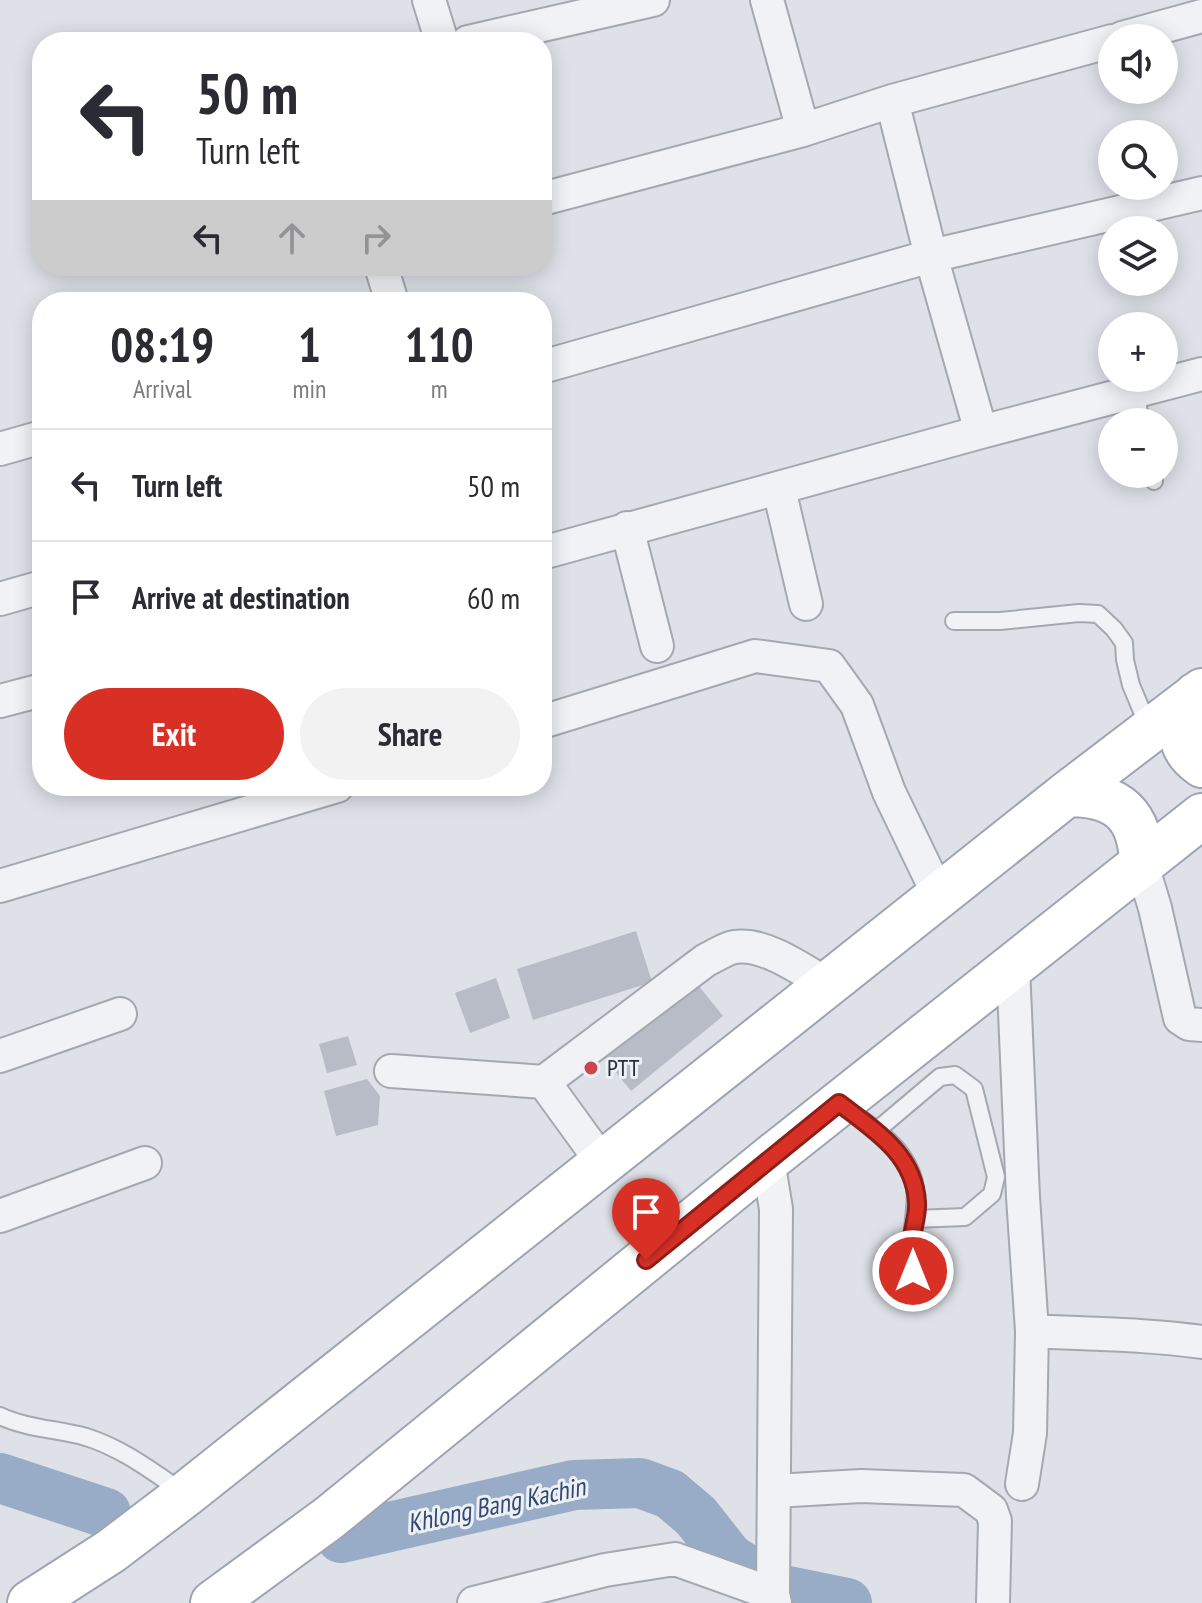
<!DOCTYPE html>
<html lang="en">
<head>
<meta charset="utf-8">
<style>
  :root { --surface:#fff; --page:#f2f2f3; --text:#2b2b33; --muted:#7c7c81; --line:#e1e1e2; --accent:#d93025 }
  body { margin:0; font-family:"PT Sans Narrow",sans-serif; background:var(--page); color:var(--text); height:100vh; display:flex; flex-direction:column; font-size:30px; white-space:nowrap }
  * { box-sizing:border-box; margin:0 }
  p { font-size:26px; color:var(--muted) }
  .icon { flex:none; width:44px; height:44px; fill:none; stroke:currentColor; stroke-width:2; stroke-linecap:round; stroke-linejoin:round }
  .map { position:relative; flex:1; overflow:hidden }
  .side { position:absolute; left:32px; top:292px; width:520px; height:504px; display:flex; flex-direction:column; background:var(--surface); border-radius:32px; box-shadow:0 4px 20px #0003 }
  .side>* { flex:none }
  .top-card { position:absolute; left:32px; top:32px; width:520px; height:244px; border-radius:32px; box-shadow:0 4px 20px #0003; background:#fff; color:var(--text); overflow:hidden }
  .buttons { position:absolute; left:1098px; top:24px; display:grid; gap:16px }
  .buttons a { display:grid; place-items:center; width:80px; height:80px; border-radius:50%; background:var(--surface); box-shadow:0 4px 20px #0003; font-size:40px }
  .pin { position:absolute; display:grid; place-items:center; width:68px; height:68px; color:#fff; margin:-82px -34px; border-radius:50% 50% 50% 0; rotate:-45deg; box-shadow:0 0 8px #0007 }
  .pin .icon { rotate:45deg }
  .me { position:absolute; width:88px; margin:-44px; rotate:0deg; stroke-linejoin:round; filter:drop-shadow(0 0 6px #0008) }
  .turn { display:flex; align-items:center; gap:28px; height:168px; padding:0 32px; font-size:36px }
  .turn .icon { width:104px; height:104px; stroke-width:2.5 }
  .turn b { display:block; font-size:56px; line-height:68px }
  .lanes { display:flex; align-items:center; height:76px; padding:0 32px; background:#0003; justify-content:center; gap:40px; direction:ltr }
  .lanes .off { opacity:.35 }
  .eta { display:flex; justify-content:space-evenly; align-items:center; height:136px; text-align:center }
  .eta b { font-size:48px; font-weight:800; line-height:56px }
  .button { display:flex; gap:16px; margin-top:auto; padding:16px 32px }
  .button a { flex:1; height:92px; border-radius:48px; background:var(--accent); color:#fff; font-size:32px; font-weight:800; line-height:92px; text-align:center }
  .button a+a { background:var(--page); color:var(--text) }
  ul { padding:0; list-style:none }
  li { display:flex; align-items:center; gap:24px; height:112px; padding:0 32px; border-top:2px solid var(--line) }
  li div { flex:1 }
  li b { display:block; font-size:30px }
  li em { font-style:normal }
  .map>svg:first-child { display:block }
</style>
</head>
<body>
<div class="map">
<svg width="1202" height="1603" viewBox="0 0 1202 1603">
  <rect width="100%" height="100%" fill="#dee1e7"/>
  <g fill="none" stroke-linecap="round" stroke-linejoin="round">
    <!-- river -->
    <path stroke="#99acc7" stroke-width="50" d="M0 1478 106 1513
      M341 1538 574 1485 640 1483 670 1494 696 1516 729 1558 760 1578
      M788 1591 847 1603"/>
  </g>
  <!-- building -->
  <path fill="#b8bcc7" d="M636 931 652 982 533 1020 517 969Z
    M496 978 510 1018 470 1033 455 993Z
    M694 980 723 1016 631 1091 602 1055Z
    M348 1036 357 1065 327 1073 319 1044Z
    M367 1079 380 1096 378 1125 336 1136 324 1091Z"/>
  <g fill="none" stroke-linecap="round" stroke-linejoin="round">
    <defs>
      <path id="service" d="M1135 392 1141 422
        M1152 474 1154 481
        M954 621H1000L1079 613 1098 614 1114 629 1124 643 1125 660 1131 685 1149 728
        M841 1104C861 1120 887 1135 902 1156 923 1186 914 1207 912 1239 911 1260 914 1281 915 1301
        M876 1131 940 1077 955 1075 974 1089 996 1177 992 1194 965 1217 915 1219
        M0 1416C28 1429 57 1429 86 1437 122 1448 153 1472 184 1493"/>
      <path id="minor" d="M429 0 442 42
        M767 0 803 130
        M1122 38 1202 16
        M468 42 653 0
        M892 101 931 256 981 432
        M542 199 803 130 892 101 1112 41
        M381 266 392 302
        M542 367 931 256 1202 193
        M0 449 42 437
        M779 489 806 604
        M627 528 657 646
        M542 553 981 432 1202 374
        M0 599 42 587
        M0 701 42 690
        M542 722 755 656 829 666 857 705 889 792 939 896
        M1142 865 1155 908 1180 1018 1189 1024 1202 1025
        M0 886 337 786
        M1013 966 1023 1197 1032 1331C1089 1334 1145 1334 1202 1342
        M0 1056 120 1014
        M391 1071 544 1082
        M768 1160 776 1209 773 1594 775 1603
        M602 1162 544 1082 706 960C715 956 726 948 735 947 764 942 804 971 828 985
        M0 1216 145 1163
        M1022 1484 1030 1433 1032 1331
        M774 1491 861 1486 964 1490 991 1510 995 1521 993 1603
        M474 1603 605 1570 675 1559 773 1594"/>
      <path id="primary" d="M1196 695C1184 723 1171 743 1202 765
        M1067 794C1117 794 1141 813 1142 865
        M30 1603 111 1551 186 1494 1067 794 1202 691
        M213 1603 329 1518 768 1160 1202 816"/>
    </defs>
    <!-- service casing -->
    <use href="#service" stroke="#a3a8b1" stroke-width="20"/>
    <!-- minor casing -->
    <use href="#minor" stroke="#a3a8b1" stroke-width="36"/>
    <!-- primary casing -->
    <use href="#primary" stroke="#9da4b3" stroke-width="48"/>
    <!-- service -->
    <use href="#service" stroke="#f0f2f6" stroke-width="16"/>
    <!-- minor -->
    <use href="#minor" stroke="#f0f2f6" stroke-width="32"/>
    <!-- primary -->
    <use href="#primary" stroke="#fff" stroke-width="44"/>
  </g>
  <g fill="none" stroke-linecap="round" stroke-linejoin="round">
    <defs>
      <path id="route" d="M646 1260 839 1103C874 1130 914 1154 917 1202 918 1214 913 1227 912 1239 911 1250 913 1260 913 1271"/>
    </defs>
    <!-- route casing -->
    <use href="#route" stroke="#8d1f18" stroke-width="20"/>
    <!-- route -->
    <use href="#route" stroke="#d93025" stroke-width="14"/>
  </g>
  <!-- markers -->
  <circle fill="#cb444e" stroke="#edf0f5" stroke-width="3" cx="591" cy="1068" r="8"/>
  <g text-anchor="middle" stroke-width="6" stroke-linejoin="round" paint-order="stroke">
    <!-- poi labels -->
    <g font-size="24" fill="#272e3d" stroke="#edf0f5" text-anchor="start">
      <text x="607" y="1076">PTT</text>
    </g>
    <!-- water labels -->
    <g font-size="26" font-style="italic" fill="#334970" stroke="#edf0f5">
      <text transform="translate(496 1505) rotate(-12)" y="9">Khlong Bang Kachin</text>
    </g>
  </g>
</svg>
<div class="buttons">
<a><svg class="icon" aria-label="sound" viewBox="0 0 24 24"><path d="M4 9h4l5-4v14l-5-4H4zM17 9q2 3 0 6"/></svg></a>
<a><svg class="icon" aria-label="search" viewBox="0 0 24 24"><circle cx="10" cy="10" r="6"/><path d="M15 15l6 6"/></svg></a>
<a><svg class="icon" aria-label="layers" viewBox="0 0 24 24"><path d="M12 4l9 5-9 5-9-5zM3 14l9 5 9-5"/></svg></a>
<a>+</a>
<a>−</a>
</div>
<div class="pin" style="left:646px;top:1260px;background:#d93025"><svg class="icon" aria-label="arrive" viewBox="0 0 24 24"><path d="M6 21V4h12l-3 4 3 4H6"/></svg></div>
<svg class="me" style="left:913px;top:1271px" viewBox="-20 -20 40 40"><circle r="17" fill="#d93025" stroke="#fff" stroke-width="3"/><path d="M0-11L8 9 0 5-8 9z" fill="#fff"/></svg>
<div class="top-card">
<div class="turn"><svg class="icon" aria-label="left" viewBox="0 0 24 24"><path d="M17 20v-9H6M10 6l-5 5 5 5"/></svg><div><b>50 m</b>Turn left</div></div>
<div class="lanes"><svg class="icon" aria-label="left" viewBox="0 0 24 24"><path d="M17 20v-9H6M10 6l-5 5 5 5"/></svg><svg class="icon off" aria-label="ahead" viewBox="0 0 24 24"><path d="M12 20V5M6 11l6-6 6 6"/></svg><svg class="icon off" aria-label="right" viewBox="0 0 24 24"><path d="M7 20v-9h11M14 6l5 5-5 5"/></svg></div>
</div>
<section class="side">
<div class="eta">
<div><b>08:19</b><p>Arrival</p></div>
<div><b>1</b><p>min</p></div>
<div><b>110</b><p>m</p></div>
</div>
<ul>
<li><svg class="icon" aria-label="left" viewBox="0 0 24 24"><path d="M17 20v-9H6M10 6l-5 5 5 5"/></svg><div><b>Turn left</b></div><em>50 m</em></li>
<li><svg class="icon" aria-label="arrive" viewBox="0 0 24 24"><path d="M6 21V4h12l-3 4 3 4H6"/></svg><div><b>Arrive at destination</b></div><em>60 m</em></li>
</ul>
<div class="button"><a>Exit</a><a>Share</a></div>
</section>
</div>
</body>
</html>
